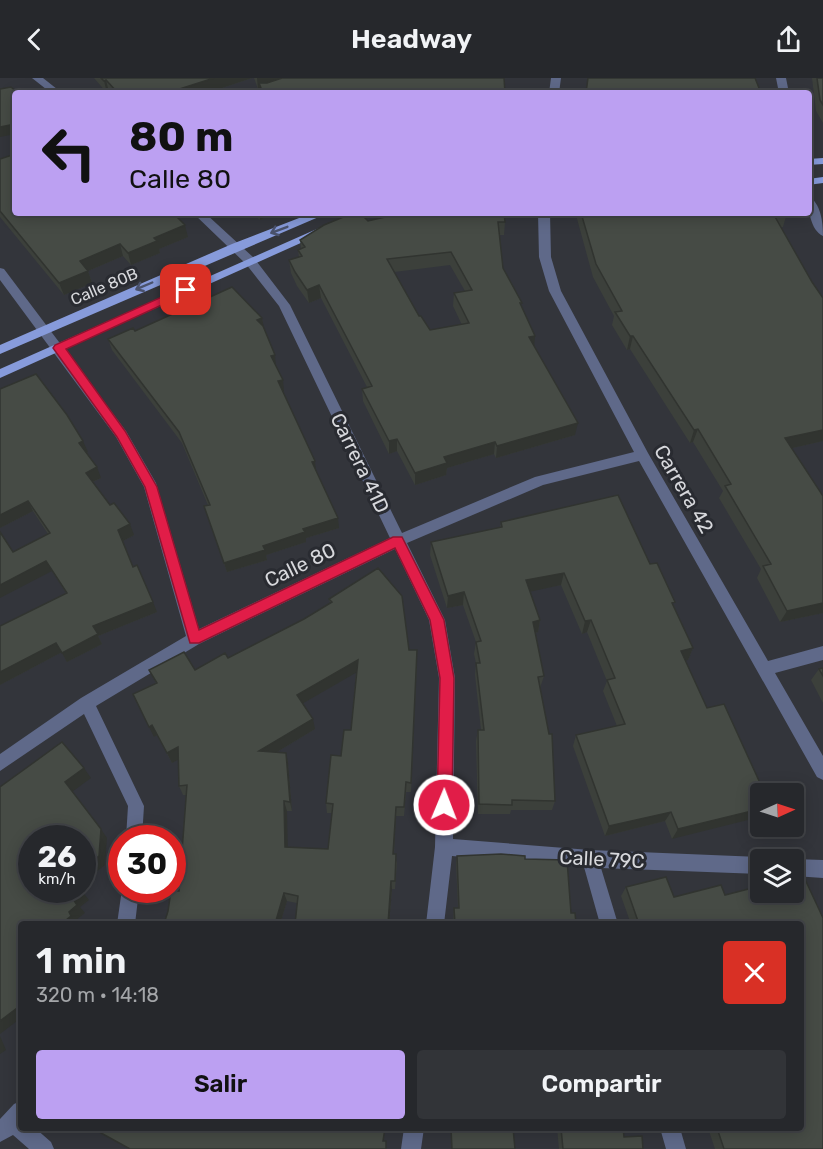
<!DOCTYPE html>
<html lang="es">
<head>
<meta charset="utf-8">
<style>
  :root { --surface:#26282c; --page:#323438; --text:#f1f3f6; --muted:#a4a6a9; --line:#424448; --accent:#bca0f2 }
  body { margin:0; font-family:Rubik,sans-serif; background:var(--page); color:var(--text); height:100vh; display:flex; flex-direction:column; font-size:22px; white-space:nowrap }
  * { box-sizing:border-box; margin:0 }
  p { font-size:20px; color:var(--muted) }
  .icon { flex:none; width:33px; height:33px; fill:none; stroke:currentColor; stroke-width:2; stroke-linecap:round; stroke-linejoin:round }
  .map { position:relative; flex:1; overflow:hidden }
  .details { position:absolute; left:18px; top:843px; width:786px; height:210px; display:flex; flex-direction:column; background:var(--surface); border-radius:6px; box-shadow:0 3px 15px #0003,0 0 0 2px var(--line) }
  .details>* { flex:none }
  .hud { position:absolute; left:12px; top:12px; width:800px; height:126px; border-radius:6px; box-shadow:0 3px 15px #0003,0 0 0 2px var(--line); background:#bca0f2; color:#111; overflow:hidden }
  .needle { width:39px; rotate:87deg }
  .controls { position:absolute; left:750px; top:705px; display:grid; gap:12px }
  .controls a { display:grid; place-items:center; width:54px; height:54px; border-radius:6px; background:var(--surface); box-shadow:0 3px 15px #0003,0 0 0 2px var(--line); font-size:30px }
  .speed { position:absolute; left:18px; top:747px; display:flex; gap:12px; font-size:30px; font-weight:700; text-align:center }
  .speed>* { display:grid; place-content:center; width:78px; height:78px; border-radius:50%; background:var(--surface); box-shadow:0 3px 15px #0003,0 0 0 2px var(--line); line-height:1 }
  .speed small { font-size:15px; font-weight:400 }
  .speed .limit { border:9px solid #d22; background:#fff; color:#111 }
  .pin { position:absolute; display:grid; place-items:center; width:51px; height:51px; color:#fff; margin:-26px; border-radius:12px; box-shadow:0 3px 9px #0006 }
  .me { position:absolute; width:66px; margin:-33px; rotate:1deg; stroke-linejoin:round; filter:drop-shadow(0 0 4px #0008) }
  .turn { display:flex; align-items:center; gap:21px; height:126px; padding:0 18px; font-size:27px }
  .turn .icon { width:78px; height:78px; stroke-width:2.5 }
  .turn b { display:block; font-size:42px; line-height:51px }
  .round { display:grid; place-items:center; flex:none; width:63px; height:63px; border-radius:6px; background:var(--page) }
  .summary { display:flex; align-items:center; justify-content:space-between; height:102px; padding:0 18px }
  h1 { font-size:36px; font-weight:600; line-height:45px }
  .button { display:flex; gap:12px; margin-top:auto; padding:12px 18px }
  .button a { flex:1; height:69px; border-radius:6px; background:var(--accent); color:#111; font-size:24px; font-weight:600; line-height:69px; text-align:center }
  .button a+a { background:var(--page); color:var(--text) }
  header { display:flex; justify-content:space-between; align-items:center; height:78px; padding:0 18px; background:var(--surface); font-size:27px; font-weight:600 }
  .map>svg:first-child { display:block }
</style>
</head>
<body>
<header><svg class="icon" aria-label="back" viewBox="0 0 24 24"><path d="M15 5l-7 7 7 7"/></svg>Headway<svg class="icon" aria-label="share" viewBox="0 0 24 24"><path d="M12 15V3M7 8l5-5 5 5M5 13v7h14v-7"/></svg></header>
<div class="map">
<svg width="823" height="1071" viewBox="0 0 823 1071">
  <rect width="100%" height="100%" fill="#33353b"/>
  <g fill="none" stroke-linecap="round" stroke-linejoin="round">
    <!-- minor -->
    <path fill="#5f6989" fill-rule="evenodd" d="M32 0H43L62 15H51Z
      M296 0H311L268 15H253Z
      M551 0H561L559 15H549Z
      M776 0H786L789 15H779Z
      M808 118C821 125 823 144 823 158 810 152 808 130 808 118Z
      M193 135H205L254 180 290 227 402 455 535 399 634 374 549 213 539 179 538 135H550L551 179 561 213 648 375 768 583 823 568V582L775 595 823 678V702L817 699 639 383 543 407 407 465 445 542 455 600 453 761 590 772 760 779 765 782H760V796L601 790 618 846H600L584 789 452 778 444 846H426L435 769 439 600 429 542 395 471 199 566 96 628 144 728 142 760H126L128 728 84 636 0 693V676L81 620 186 558 144 409 116 359 0 202V190L4 191 126 353 156 405 199 551 390 460 279 228 246 186Z
      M794 781 823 782V800L794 798Z
      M122 811 139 812 135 846H117Z
      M21 1023V1050H35L51 1064 54 1071H29L13 1057 0 1064V1041L14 1026Z
      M404 1050H424L421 1071H401Z
      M660 1050H680L686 1071H666Z"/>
    <!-- major -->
    <path fill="#879bdb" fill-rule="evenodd" d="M823 80V86L808 87V81Z
      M823 99V105L808 107V101Z
      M312 135H328L0 276V267L232 166Z
      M319 150 325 153 323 155 0 300V291Z"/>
  </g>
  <!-- wall -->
  <path fill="#3c403b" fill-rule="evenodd" d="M94 0H252L207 15H107Z
    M254 0H504L263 15H260V10L258 11Z
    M812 0H823V45L816 33Z
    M0 81 188 159 159 171 160 175 131 187 123 178 88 193 92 205 64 217 0 139Z
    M253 135H274L260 142Z
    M576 135H787L783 149H781L812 204 823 220V363L792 370 823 535 780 544 757 500 761 491 719 420 723 413 693 364 690 365 630 271 627 272 612 247 614 238 593 199 576 137Z
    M368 143 505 144 504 157H499L503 190 522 229 534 268 575 357 496 380 494 376 447 390 446 397 415 407 397 373 389 376 363 323 362 311 367 309 321 220 309 225 297 208 291 195 289 182 299 179 298 172 301 171 300 162ZM450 187 465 213 454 215 453 228 462 247 430 252 419 238 394 194Z
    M262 240 263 249 284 313H283L339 450 306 460V464L266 477 267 482 227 494 204 428 208 427 182 365 112 272 108 261 135 253Z
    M0 311 88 374 86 375 101 400 93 404 110 427 134 457 123 463 133 489 157 534 98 558 102 566 67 584 62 574 0 607V548L66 515 52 493 13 474 48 456 33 433 0 450Z
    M501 444 650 486 674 528 693 570 688 582H685L707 630 765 716 672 761 665 743 605 758 573 668 576 657 617 648 603 613 607 603 587 554 582 556 561 507 530 513 540 542 538 554 535 555 544 598 540 610 555 723 552 732H511L510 736H478L476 663 478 652H481L475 597 476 585 474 576 476 564 463 527 447 530 430 477 431 464 500 450Z
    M329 521 409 572 417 584 411 714H406L404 738H396L394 776 397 785 395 811H392L389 846H295L297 825 287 823 280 846H164L179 813 186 717H183L179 708 178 681 172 685 157 657 154 659 156 605 149 592H195L228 580 304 541 330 525ZM356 594 351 652 326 725 327 735H332L328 771 287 769V733H292L288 685 286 675 277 674 315 651 303 625Z
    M823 590V625L811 602 819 591Z
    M457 778 525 781 571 835 576 846H453L454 830H458L456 785Z
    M803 797 823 840V1071H715L708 1050H801V846H631L621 818 626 809 666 799 674 819 721 807 725 817 760 808V814H794V799Z
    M557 1050H623L624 1059 643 1071H559Z"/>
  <!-- shaded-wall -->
  <path fill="#313430" d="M214 0H252L207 15H167Z
    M257 0H289L261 10 259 5 260 10 258 11Z
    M106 2 109 14 107 15 104 3Z
    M15 46V56L0 59V49Z
    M259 135H274L260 142Z
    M185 147 188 159 159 171 160 175 131 187 128 175 154 160Z
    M120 166 123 178 88 193 92 205 64 217 59 205 80 183Z
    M319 207 321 220 309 225 307 212Z
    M262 240 264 250 257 242Z
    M535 258 534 271 529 259Z
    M630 258H633L630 271 627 272Z
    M275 277 276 288 271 278Z
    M283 302 284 313 280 314 278 303Z
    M578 345 575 357 496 380 497 368Z
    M698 351 693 364 690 365 694 352Z
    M823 352V363L779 373 785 360Z
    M397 361V373L389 376V363Z
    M83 363 88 374 84 376 79 365Z
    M495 364 494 376 447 390 446 397 415 407V395L444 379Z
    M315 383 316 393 312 384Z
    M97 389 101 400 90 405 86 395Z
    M28 423 33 433 0 450V437Z
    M338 440 339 450 306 460V464L266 477 267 482 227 494 224 485 303 451Z
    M130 446 134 457 123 463 118 452Z
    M46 483 52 493 0 520V507Z
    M564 495 561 507 524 515 526 502Z
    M464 514 463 527 447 530 448 518Z
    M153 524 157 534 98 558 102 566 67 584 62 575 93 548Z
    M823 525V535L780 544 787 533Z
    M540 542 538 554 531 556 533 544Z
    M591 542 587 554 582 556 585 543Z
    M56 565 62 574 0 607V594Z
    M693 570 688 582 675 585 681 573Z
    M358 582 359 593 300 627 297 617Z
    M313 641 315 651 262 683 259 673Z
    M152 647 157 657 154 659 149 649Z
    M178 669 183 679 172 685 167 675Z
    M286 675 288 685 292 733 290 724Z
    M84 690 91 700 72 714 65 704Z
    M284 723 287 733 288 777 285 769Z
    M396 729V738L393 785V776Z
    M760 731V739L672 761 678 751Z
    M671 734 665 743 605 758 609 748Z
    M101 751 107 760 105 787 82 805V791Z
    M391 803 392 811 389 846H388Z
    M80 812H81L89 822 80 829 85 835 76 842 79 845 78 846H61L69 834 73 821Z
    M284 815 287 823 280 846H275Z
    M21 927V940L0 956V943Z
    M0 958 6 972 0 976Z
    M90 1050H93L99 1052 97 1055 89 1052Z"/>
  <!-- building -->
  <path fill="#464b45" stroke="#313430" stroke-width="1.5" fill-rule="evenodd" d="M101 0H214L167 15 166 13 153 15H118L106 2 104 3Z
    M282 0H504L505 15H263L259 5H267Z
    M588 0H755L761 15H586Z
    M817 0H823V27L820 22Z
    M11 9 18 15H15V46L0 49V11Z
    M15 76V135H173L185 147 154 160 157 163 128 175 120 166 80 183 88 193 59 205 0 133V81Z
    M353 135H360L368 143 394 137 412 135H504L505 144H498L503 190 522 225H520L535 258 529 259 578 345 497 368 495 364 444 379 447 385 415 395 397 361 389 363 362 311 372 308 319 207 307 212 295 194 289 182 302 178 298 172 305 169 300 162 324 147ZM451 174 472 212 454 215 469 245 430 252 421 238H419L387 181Z
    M581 135H787L788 136 774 137 812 204 823 220V352L785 360 823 418V525L787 533 763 488 771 486 725 408 731 406 698 351 694 352 633 258H630L615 234 622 233 596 186Z
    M232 209 262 240 257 242 263 248 275 277 271 278 283 302 278 303 315 383 312 384 338 440 303 451 305 454 263 468 265 472 224 485 204 428 210 427 179 354 108 261 133 250 135 253Z
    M36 296 67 337 83 363 79 365 97 389 86 395 110 427 114 425 130 446 118 452 133 489 137 487 153 524 93 548 98 556 62 575 56 565 0 594V548L67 515 46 483 0 507V454L13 474 50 455 28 423 0 437V311Z
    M618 417 650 486 657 485 675 524 672 525 693 570 681 573 707 630 724 626 765 716H760V731L678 751 671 734 609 748 576 657 625 646 607 602 615 600 591 542 585 543 564 495 526 502 540 542 533 544 544 598 538 599 549 656H552L555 723 512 722V727L479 726 478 652H484L476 585H480L476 564 481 563 464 514 448 518 431 464 502 449 501 444Z
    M378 490 402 518 409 572H417L411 705 406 704 404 729H396L393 776H396L395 803H391L388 846H295L298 818 284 815 275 846H164L168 833 171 813H179L187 707 179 708 178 669 167 675 152 647 149 649 133 616 157 605 149 592 184 574 195 592 225 575 228 580 304 541 332 524 329 521ZM358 582 351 652H344L341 678 331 677 326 725 333 726 328 771 285 769 284 723 290 724 286 675 259 673 313 641 297 617Z
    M823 590V598L819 591Z
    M62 664 84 690 65 704 101 751 99 778 82 791V760H32V812H80L82 814 73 821 77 827 69 834 71 838 61 846H21V927L0 943V709Z
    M501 776 525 778V781L567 782 571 835H575L576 846H455L454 830H459L457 778Z
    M803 797 823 840V1071H724L717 1050H801V846H639L626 809 666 799 674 819 721 807 725 817 760 808V814H794V799Z
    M92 1050H385L383 1063H386V1071H130Z
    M451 1050H513L515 1071H452Z
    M561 1050H623L624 1059 642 1058 643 1071H563Z"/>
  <!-- one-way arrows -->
  <defs><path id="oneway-shaft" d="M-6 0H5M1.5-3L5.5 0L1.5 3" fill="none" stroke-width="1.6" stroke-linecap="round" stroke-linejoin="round" transform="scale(1.5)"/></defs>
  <g stroke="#4a526c">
    <use href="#oneway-shaft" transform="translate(279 152) rotate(159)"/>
    <use href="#oneway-shaft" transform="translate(144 208) rotate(157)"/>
  </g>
  <!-- route -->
  <path fill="#e11d48" stroke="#92132f" stroke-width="1.5" d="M186 208 192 212 190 214 66 271 125 353 157 409 199 552 393 459H402L444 542 454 600 452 727 450 732 444 734 439 732 437 727 440 600 430 542 395 470 199 565H190L145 409 117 359 53 270 55 267Z"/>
  <g text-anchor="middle" stroke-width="6" stroke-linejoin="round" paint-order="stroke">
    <!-- far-street labels -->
    <g font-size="16" fill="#d7d8dc" stroke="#292b31">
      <text transform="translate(104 208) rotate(-23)" y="6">Calle 80B</text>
    </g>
    <!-- street labels -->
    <g font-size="20" fill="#d7d8dc" stroke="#292b31">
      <text transform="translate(360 385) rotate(64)" y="7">Carrera 41D</text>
      <text transform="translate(684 411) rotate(60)" y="7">Carrera 42</text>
      <text transform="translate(300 487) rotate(-26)" y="7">Calle 80</text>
      <text transform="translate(602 781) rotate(3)" y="7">Calle 79C</text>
    </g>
  </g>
</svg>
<div class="controls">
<a><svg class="needle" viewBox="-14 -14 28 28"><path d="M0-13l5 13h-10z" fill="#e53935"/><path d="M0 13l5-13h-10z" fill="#a4a6a9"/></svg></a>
<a><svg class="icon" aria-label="layers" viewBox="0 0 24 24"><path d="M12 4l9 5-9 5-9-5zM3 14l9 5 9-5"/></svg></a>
</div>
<div class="speed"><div>26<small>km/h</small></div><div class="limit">30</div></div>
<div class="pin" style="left:186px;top:212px;background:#d93025"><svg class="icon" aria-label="arrive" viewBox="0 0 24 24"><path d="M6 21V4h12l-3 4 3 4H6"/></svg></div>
<svg class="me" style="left:444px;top:727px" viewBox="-20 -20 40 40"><circle r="17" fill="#e11d48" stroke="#fff" stroke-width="3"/><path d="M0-11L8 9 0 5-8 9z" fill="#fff"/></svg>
<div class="hud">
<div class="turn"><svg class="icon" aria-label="left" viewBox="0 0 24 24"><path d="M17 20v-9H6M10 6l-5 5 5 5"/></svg><div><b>80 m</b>Calle 80</div></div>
</div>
<section class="details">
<div class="summary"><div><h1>1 min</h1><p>320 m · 14:18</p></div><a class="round" style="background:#d93025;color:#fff"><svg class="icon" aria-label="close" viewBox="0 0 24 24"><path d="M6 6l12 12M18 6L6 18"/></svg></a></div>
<div class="button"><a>Salir</a><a>Compartir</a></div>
</section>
</div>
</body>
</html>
